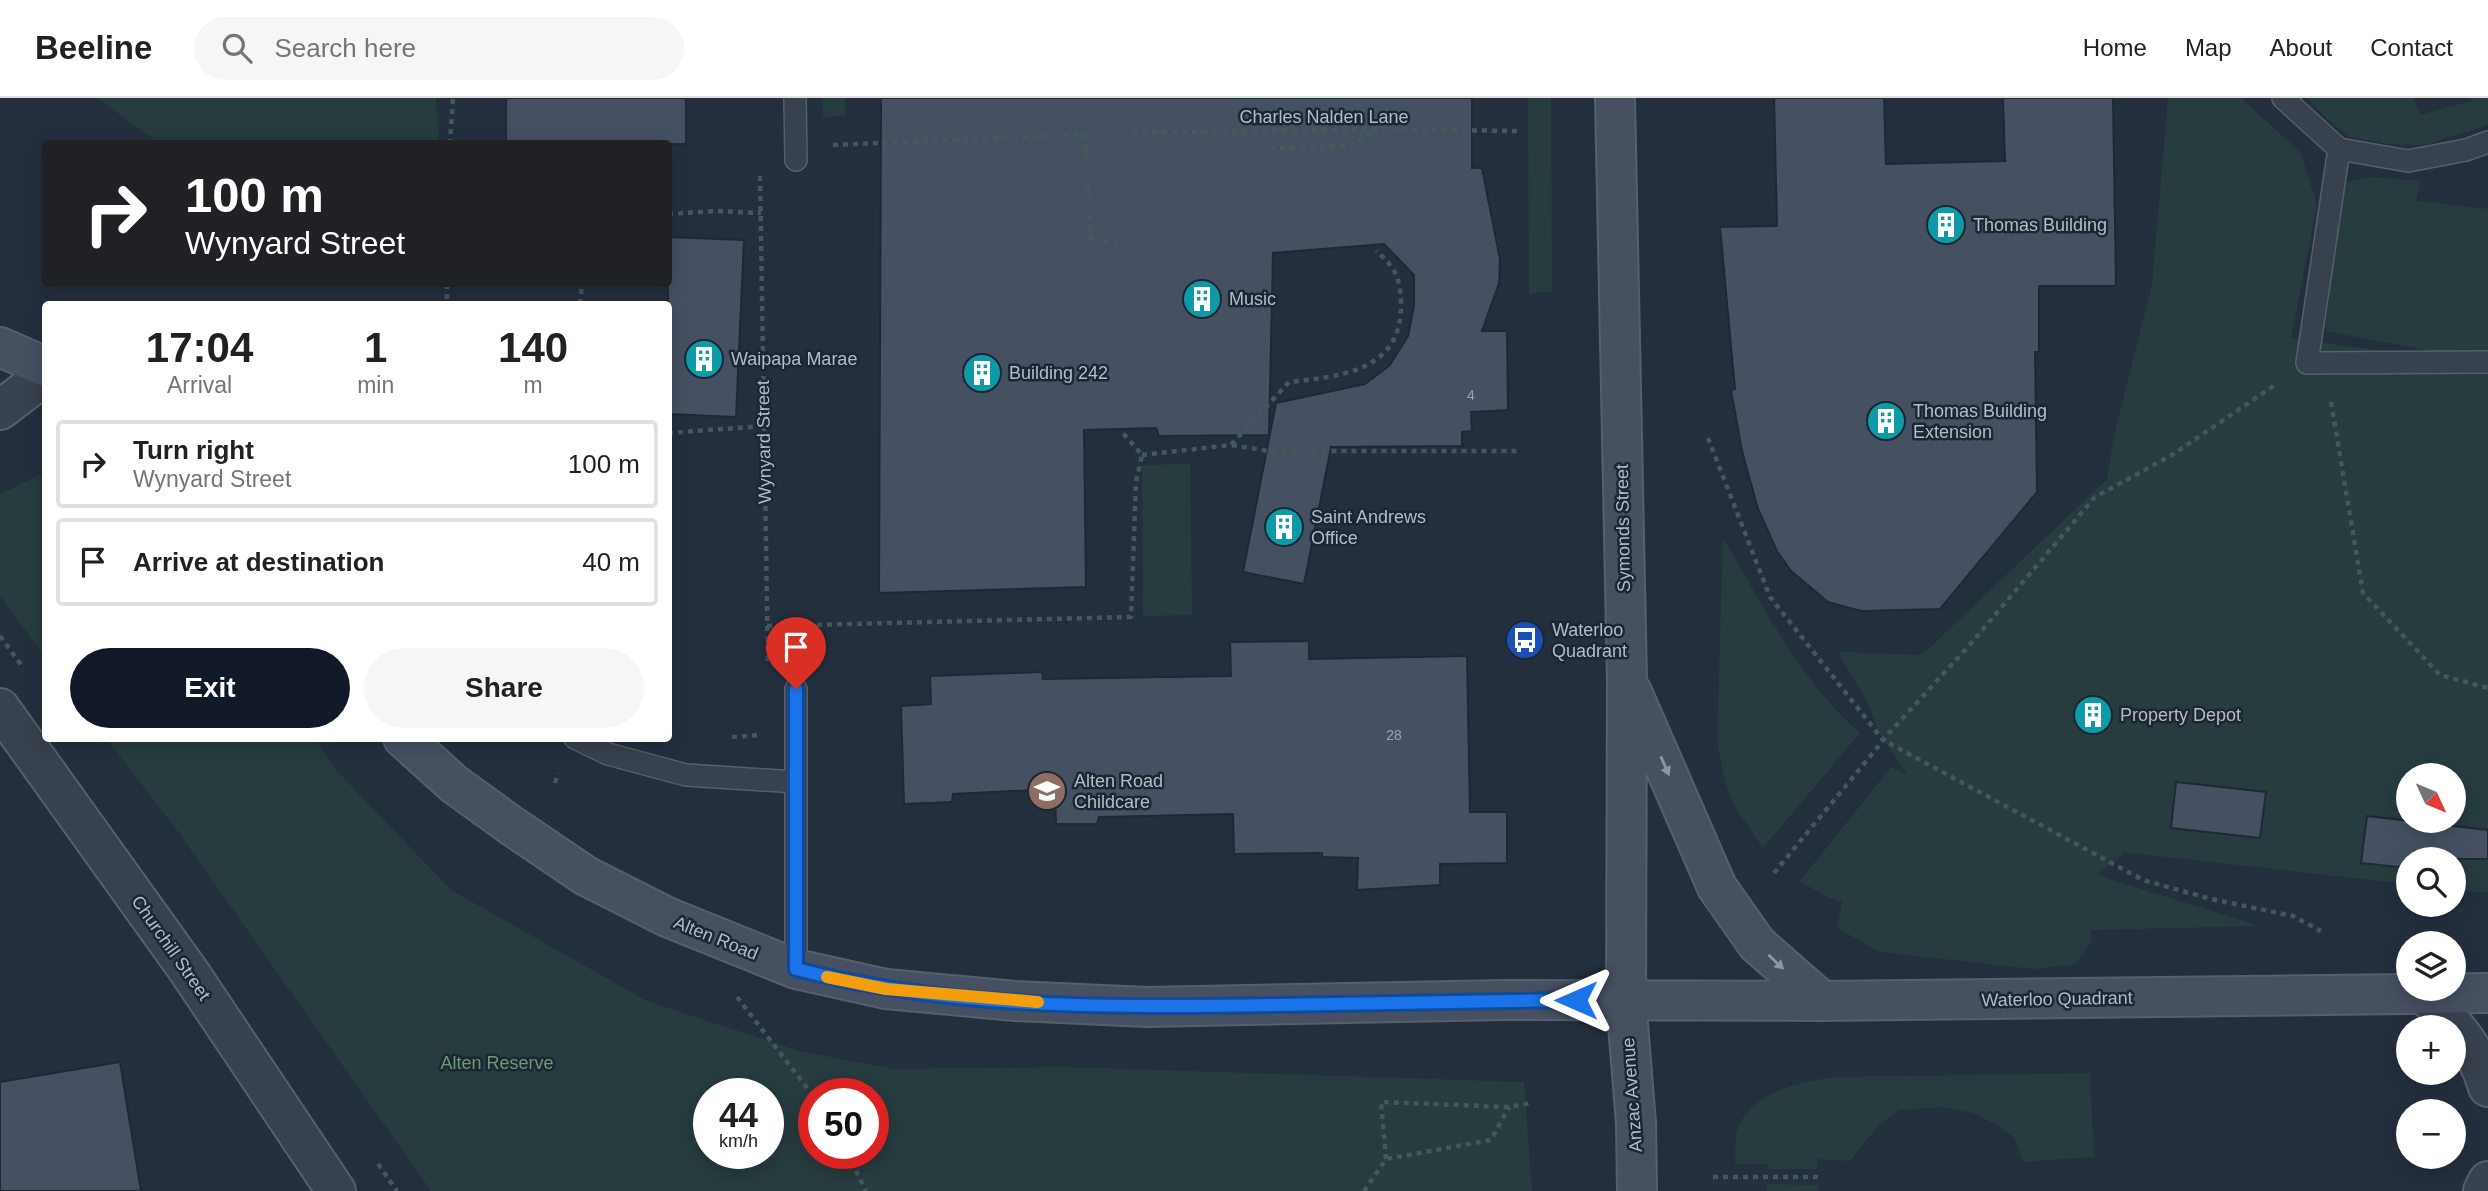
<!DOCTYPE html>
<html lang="en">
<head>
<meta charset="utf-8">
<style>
  :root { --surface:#fff; --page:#f6f6f6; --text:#202124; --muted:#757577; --line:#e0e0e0; --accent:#111827 }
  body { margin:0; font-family:Arial,sans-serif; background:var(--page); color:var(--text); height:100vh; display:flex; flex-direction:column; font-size:26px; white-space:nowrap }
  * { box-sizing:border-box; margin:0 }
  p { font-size:23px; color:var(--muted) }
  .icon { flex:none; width:38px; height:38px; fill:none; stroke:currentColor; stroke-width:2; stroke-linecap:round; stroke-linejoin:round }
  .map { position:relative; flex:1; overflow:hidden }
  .panel { position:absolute; left:42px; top:203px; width:630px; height:441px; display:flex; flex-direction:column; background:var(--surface); border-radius:7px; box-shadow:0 4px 18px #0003 }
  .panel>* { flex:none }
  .banner { position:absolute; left:42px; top:42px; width:630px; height:147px; border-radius:7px; box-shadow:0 4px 18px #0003; background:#202124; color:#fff; overflow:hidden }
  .needle { width:46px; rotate:134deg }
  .tools { position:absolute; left:2396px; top:665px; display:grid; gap:14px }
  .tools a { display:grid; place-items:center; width:70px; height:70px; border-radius:50%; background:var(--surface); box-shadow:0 4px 18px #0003; font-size:35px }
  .speed { position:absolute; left:693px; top:980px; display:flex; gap:14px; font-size:35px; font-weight:700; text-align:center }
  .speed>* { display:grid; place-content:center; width:91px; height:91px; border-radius:50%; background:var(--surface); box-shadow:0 4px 18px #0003; line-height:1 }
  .speed small { font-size:18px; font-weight:400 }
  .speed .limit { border:10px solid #d22; background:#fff; color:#111 }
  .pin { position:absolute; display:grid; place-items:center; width:60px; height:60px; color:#fff; margin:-72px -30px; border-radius:50% 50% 50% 0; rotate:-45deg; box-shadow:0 0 7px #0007 }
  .pin .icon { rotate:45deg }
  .me { position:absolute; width:77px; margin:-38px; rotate:270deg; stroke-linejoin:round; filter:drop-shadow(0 0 5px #0008) }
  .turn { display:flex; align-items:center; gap:24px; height:147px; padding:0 28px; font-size:32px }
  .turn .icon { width:91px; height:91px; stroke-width:2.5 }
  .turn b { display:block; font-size:49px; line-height:60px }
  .eta { display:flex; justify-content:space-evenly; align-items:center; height:119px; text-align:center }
  .eta b { font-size:42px; font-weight:700; line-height:49px }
  .button { display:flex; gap:14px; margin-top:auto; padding:14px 28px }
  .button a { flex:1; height:80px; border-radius:42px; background:var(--accent); color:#fff; font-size:28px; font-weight:700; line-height:80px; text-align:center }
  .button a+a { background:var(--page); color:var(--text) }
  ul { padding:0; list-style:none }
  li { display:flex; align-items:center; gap:21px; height:88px; margin:0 14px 10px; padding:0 14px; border:4px solid var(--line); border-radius:7px }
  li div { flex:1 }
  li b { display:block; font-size:26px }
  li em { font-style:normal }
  header { display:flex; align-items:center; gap:42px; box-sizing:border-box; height:98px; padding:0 35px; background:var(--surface); border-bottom:2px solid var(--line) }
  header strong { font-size:33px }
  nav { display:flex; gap:38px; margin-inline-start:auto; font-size:24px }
  .search { width:490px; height:63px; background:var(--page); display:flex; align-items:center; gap:18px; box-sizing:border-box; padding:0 24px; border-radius:38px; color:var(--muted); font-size:26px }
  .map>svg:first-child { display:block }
</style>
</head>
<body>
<header>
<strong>Beeline</strong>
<div class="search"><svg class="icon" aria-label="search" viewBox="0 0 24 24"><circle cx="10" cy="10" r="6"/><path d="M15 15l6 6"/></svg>Search here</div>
<nav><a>Home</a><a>Map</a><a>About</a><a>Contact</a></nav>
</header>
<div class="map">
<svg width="2488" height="1093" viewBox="0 0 2488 1093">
  <rect width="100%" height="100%" fill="#242f3e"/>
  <!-- green -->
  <path fill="#263c3f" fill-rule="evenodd" d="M98 0H436L439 45H158Z
    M822 0H845V18L823 19Z
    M1528 0H1551L1552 193 1529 196Z
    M2168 0H2241L2301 55 2317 107 2291 240 2488 268V795L2454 792V761H2408V786L2121 754 2122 757 2098 776 2109 781 2260 828 2091 832V845L2075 866 2035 871 1880 854 1837 830 1842 804 1823 797 1800 783 1891 669 1908 677 1878 633 1868 605 1838 554 1922 557 2107 381 2114 338 2152 187ZM2408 677H2454V723H2408Z
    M2308 0H2414L2420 17 2471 3 2472 0H2488V27L2425 47 2390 46 2350 39 2328 22Z
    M2371 79 2421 83 2416 103 2488 111V254L2431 253 2325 233 2342 85Z
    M1190 366 1192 517 1143 518 1142 367Z
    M45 374V559L0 498V397Z
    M1723 440C1763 507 1800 583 1860 635L1763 750 1735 709 1725 683 1717 643Z
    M107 641H316L335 671 451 792 647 903 799 953 894 971 1064 969 1524 984 1532 1093H431L179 735ZM709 996H768V1055H709ZM814 996H873V1055H814Z
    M2090 975 2094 1059 2023 1064 2015 1040 1997 1027 1973 1015 1943 1009 1899 1012 1878 1028 1850 1063 1818 1061 1817 1071H1768V1066H1735C1736 1056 1734 1043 1737 1033 1750 993 1798 985 1834 979Z
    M1767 1086 1818 1087V1093H1736H1766Z"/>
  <!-- building -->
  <path fill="#455162" stroke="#1f2835" stroke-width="2" d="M506 0H686V46H506Z
    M881 0H1472V70H1482L1500 161 1499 185 1482 233H1507L1508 312 1471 314 1472 333 1462 334V348L1331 349 1304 486 1243 474 1276 305 1365 286 1390 267 1408 238 1414 208V177L1384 146 1273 155 1269 337 1159 338 1156 330 1084 332 1086 489 879 495Z
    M1774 0H1884L1886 66 2005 63 2003 0H2113L2116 188H2039V254H2035L2037 394 1940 511 1861 513 1828 504 1791 473 1777 453 1758 411 1742 353 1731 292 1735 291 1720 129 1777 128Z
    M668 139 744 142 736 319 668 316Z
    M1309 543V561L1467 558 1470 714H1507V765L1440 766V787L1357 792 1358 760 1322 759V755L1234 756 1233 716 1099 719 1097 726H1056L1055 691 953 696 952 704 904 706 901 608 931 606 930 578 1042 574 1043 581 1231 578 1230 544Z
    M2176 684 2266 694 2260 740 2171 730Z
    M2367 718 2488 732V761H2408V770L2361 765Z
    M120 964 141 1093H0V984Z"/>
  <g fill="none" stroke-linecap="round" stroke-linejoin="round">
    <defs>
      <path id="service" d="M795 0 796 62
        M2283 0 2339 51 2307 265 2488 264
        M2339 51 2408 63 2466 52 2488 44
        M575 640 608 656 686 677 796 684
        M796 871V591"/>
      <path id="minor" d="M0 312 46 277
        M0 610 188 872 336 1093
        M2424 895C2452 925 2476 948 2488 989
        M2483 1093 2488 1083"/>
      <path id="secondary" d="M1615 0 1627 583 1626 902 1636 1025 1637 1093
        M0 249 46 269
        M1632 594 1717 789 1757 846 1822 903
        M403 640 454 686 512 728 586 778 667 819 796 871 886 891 1015 903 1147 909 1505 902 1822 903 2488 895"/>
    </defs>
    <!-- service casing -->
    <use href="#service" stroke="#565f6c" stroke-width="24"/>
    <!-- minor casing -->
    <use href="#minor" stroke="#565f6c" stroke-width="42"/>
    <!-- secondary casing -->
    <use href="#secondary" stroke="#565f6c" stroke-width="42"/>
    <!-- path -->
    <path stroke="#44595c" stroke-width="4.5" stroke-dasharray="5 5" stroke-linecap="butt" d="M1132 35 1376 31 1517 33
      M1085 37 1091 144H1117
      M450 46 453 0
      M833 47 1094 36
      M1270 50 1351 48 1375 32
      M760 78 768 566
      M668 116 716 113 761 115
      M447 186V206
      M580 206 582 186
      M2331 304 2363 495 2440 577 2488 590
      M668 335 764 328
      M1708 340 1770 499 1883 642 2143 782 2211 801 2293 818 2321 833
      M1232 347 1268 353H1521
      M1142 357 1231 347 1289 284C1343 278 1403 273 1401 204 1400 179 1395 169 1376 153
      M767 528 1131 519 1136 384 1142 357 1122 334
      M0 538 22 568
      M732 639 759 637
      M555 685 558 675
      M1774 775 1891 633 1967 550 2095 399 2172 357 2278 285
      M737 899 814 999
      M847 1055 866 1093
      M1386 1061 1381 1004 1509 1009 1531 1005
      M378 1066 397 1093
      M1713 1079H1818
      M1364 1093 1386 1061 1491 1042 1509 1009"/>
    <!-- service -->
    <use href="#service" stroke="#38414e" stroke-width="21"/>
    <!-- minor -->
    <use href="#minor" stroke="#38414e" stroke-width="38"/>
    <!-- secondary -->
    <use href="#secondary" stroke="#465061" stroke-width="38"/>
  </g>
  <!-- one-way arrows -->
  <defs><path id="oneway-solid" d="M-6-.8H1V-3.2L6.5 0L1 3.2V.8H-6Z" transform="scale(1.75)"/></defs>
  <g fill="#8e96a5">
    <use href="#oneway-solid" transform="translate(1665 668) rotate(66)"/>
    <use href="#oneway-solid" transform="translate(1776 864) rotate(43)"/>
  </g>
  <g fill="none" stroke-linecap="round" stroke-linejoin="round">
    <defs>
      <path id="route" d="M796 591V871C951 911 1115 910 1274 907 1375 905 1476 903 1576 902"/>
    </defs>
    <!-- route casing -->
    <use href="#route" stroke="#114b97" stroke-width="18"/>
    <!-- route -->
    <use href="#route" stroke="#1a73e8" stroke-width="12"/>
    <!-- slow -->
    <path stroke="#f59e0b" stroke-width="12" d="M827 879 886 891 1038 904"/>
  </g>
  <!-- icons -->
  <defs>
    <symbol id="building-disc" viewBox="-11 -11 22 22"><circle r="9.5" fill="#0f9aa8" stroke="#1d2633"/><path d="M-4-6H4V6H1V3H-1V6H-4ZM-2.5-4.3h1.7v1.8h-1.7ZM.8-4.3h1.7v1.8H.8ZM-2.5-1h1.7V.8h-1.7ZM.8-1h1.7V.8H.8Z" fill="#fff"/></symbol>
    <symbol id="bus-disc" viewBox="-11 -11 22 22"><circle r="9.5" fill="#1a4fb4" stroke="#1d2633"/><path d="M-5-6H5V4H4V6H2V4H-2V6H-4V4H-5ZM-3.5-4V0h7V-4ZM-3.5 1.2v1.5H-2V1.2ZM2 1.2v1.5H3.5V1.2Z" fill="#fff"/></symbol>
    <symbol id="school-disc" viewBox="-11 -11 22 22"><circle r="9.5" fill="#8d6e63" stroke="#1d2633"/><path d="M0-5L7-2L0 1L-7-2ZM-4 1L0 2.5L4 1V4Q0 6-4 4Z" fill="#fff"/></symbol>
  </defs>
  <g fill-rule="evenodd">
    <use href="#building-disc" x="1924" y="105" width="44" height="44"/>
    <use href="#building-disc" x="1180" y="179" width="44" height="44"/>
    <use href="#building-disc" x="682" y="239" width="44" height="44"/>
    <use href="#building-disc" x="960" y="253" width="44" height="44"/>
    <use href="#building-disc" x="1864" y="301" width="44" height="44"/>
    <use href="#building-disc" x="1262" y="407" width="44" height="44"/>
    <use href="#bus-disc" x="1503" y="520" width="44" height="44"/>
    <use href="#building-disc" x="2071" y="595" width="44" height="44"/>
    <use href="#school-disc" x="1025" y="671" width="44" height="44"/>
  </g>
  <g text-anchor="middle" stroke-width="5" stroke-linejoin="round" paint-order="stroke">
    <!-- number labels -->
    <g font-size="14" fill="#98a1af">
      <text x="1471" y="302">4</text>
      <text x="1394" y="642">28</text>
    </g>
    <!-- street labels -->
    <g font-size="18" fill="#b4bcc9" stroke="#1d2633">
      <text x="1324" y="25">Charles Nalden Lane</text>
      <text transform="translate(764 344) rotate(-91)" y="6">Wynyard Street</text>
      <text transform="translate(1623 430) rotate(-91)" y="6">Symonds Street</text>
      <text transform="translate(716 840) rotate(22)" y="6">Alten Road</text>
      <text transform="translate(171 850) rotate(55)" y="6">Churchill Street</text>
      <text transform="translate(2057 901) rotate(-1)" y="6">Waterloo Quadrant</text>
      <text transform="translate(1632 997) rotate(-94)" y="6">Anzac Avenue</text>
    </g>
    <!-- poi labels -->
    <g font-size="18" fill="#b4bcc9" stroke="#1d2633" text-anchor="start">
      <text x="1973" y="133">Thomas Building</text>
      <text x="1229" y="207">Music</text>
      <text x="731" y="267">Waipapa Marae</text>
      <text x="1009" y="281">Building 242</text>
      <text x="1913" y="319">Thomas Building<tspan x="1913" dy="21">Extension</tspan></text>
      <text x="1311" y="425">Saint Andrews<tspan x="1311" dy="21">Office</tspan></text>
      <text x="1552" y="538">Waterloo<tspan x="1552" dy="21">Quadrant</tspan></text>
      <text x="2120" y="623">Property Depot</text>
      <text x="1074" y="689">Alten Road<tspan x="1074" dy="21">Childcare</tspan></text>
    </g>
    <!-- park labels -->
    <g font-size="18" fill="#6b9a76" stroke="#1d2633">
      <text x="497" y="971">Alten Reserve</text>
    </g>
  </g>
</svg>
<div class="tools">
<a><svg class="needle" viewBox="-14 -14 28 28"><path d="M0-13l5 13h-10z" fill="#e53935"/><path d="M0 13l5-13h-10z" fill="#757577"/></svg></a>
<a><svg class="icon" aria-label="search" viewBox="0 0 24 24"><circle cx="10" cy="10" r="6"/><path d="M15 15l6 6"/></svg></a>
<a><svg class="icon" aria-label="layers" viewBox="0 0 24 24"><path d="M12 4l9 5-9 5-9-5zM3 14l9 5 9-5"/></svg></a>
<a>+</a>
<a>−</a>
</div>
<div class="speed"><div>44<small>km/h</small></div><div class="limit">50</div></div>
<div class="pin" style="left:796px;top:591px;background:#d93025"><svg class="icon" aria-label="arrive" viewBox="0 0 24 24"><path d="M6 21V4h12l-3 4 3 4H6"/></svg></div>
<svg class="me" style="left:1576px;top:902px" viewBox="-20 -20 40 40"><path d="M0-17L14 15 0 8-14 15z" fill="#1a73e8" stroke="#fff" stroke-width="4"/></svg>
<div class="banner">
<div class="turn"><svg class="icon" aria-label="right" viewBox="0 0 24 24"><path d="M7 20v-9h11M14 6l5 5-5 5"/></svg><div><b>100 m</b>Wynyard Street</div></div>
</div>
<section class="panel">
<div class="eta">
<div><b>17:04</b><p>Arrival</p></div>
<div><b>1</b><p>min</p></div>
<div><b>140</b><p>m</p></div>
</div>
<ul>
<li><svg class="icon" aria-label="right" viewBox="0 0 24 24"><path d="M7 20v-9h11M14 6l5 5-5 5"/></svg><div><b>Turn right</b><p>Wynyard Street</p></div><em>100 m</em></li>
<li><svg class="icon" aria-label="arrive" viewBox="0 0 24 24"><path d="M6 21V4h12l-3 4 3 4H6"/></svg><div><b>Arrive at destination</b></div><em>40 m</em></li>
</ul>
<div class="button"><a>Exit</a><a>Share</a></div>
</section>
</div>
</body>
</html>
